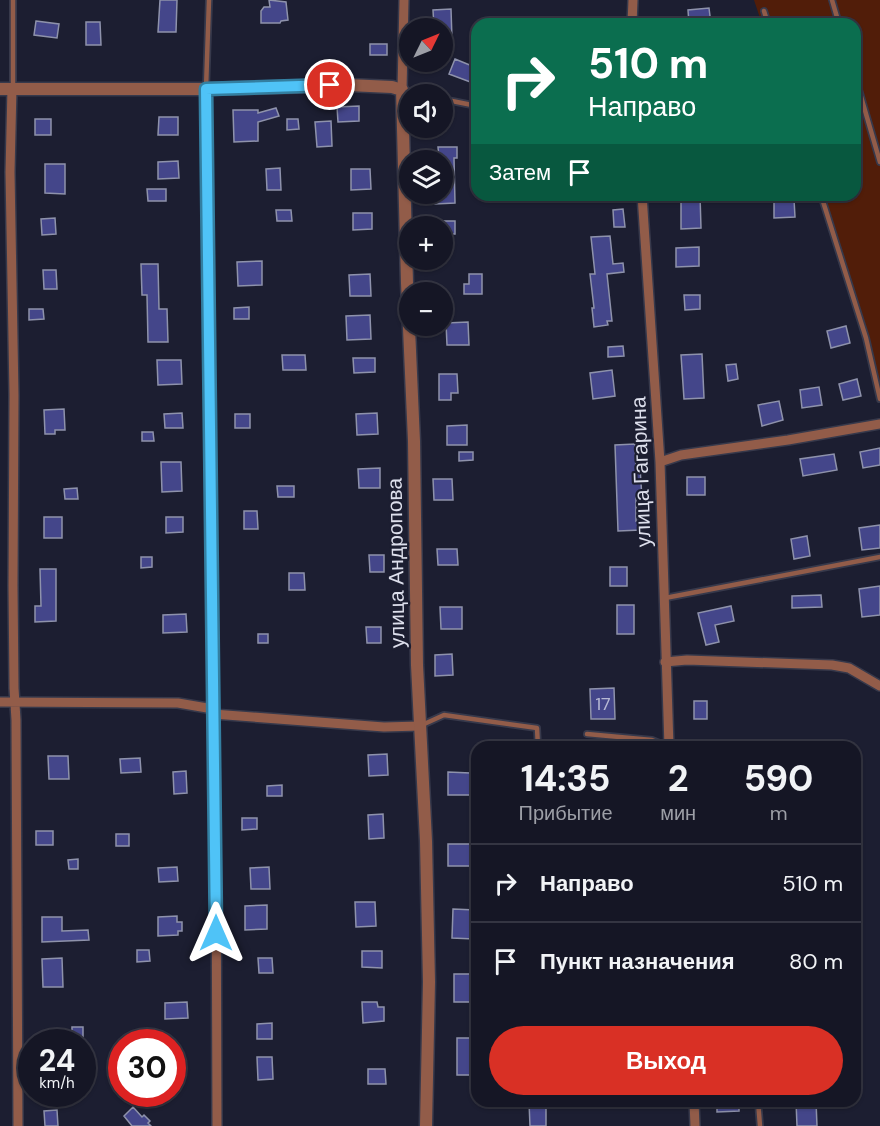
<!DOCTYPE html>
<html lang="ru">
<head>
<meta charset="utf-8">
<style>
  :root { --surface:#151625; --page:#1e1f2d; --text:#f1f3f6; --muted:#9d9fa7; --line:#343542; --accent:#d93025 }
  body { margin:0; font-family:"DM Sans",sans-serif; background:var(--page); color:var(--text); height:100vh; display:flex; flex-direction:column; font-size:22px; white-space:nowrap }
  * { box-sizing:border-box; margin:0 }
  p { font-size:20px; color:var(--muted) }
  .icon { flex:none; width:33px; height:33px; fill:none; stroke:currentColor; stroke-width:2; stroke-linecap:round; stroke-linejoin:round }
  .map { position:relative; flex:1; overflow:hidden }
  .details { position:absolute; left:471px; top:741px; width:390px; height:366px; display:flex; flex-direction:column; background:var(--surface); border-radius:18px; box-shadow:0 2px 4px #0004,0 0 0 2px var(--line) }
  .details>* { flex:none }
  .top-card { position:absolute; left:471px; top:18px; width:390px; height:183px; border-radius:18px; box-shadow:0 2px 4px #0004,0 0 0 2px var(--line); background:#0b6e4f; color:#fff; overflow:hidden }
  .needle { width:39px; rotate:47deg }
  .fabs { position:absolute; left:399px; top:18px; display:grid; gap:12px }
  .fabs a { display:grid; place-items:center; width:54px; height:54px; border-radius:50%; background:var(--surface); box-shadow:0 2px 4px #0004,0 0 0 2px var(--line); font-size:30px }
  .speed { position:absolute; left:18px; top:1029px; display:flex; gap:12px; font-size:30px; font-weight:700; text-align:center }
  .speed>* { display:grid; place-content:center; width:78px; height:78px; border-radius:50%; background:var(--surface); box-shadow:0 2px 4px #0004,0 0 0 2px var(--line); line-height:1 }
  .speed small { font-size:15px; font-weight:400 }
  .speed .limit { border:9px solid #d22; background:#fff; color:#111 }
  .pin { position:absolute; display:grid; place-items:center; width:51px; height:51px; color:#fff; margin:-26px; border:3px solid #fff; border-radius:50%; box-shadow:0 2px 6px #0007 }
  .me { position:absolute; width:66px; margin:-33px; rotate:0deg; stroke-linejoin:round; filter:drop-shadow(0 0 4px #0008) }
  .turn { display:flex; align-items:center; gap:21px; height:126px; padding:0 18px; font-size:27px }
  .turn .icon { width:78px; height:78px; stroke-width:2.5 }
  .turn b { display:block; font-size:42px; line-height:51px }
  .then { display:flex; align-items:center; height:57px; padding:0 18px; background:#0003; gap:12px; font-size:22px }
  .eta { display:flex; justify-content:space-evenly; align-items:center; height:102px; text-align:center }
  .eta b { font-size:36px; font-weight:700; line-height:42px }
  .cta { display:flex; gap:12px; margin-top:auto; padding:12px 18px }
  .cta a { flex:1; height:69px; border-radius:36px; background:var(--accent); color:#fff; font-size:24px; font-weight:700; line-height:69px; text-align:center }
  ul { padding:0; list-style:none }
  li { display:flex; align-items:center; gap:18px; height:78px; padding:0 18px; border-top:2px solid var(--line) }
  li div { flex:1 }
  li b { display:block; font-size:22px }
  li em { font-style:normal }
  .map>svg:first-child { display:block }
</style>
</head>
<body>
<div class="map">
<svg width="880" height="1126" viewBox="0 0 880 1126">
  <rect width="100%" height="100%" fill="#1c1e31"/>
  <!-- green -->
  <path fill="#511d09" d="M754 0H880V387L818 195H855V24H762Z"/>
  <!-- building -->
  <path fill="#44468a" stroke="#8e92ab" stroke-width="1.5" d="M160 0H177L176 32H158Z
    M269 0 286 2 288 20 281 21 280 23H261V11L264 7H270Z
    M709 8 711 24H689L688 10Z
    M451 9 452 39H442V28H434L433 10Z
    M36 21 59 24 57 38 34 35Z
    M86 22H100L101 45H86Z
    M370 44H387V55H370Z
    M455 59 477 68 473 83 449 74Z
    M359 106V121L338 122 337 107Z
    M276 108 279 116 258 122V141L234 142 233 110H258V113Z
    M159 117H178V135H158Z
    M35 119H51V135H35Z
    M287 119H298L299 129 287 130Z
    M331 121 332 146 317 147 315 122Z
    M438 147H457V158H454L455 203 435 204V194H442V158H439Z
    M178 161 179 178 158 179V162Z
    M45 164H65V194L45 193Z
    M280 168 281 190H267L266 169Z
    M351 169H370L371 189 351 190Z
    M147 189H166V201H148Z
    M681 195H700L701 228 681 229Z
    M794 199 795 217 774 218V200Z
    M623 209 625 227H614L613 210Z
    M276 210H291L292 221H277Z
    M353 213H372V229L353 230Z
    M55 218 56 234 42 235 41 219Z
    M442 221H455V234H442Z
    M610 236 613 264 623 263 624 272 607 274 612 321H607L608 325 594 327 592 308H594L590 274H595L591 237Z
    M699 247V266L676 267V248Z
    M262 261V285L238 286 237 262Z
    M141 264H158L159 309H167L168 342H148L147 295H142Z
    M43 270H56L57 289H44Z
    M370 274 371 296H350L349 275Z
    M469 274H482V294H464V284H469Z
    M684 295H700V309L685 310Z
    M249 307V319H234V308Z
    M29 309H43L44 319 29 320Z
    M370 315 371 339 347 340 346 316Z
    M468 322 469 345H447L446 323Z
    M846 326 850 343 831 348 827 331Z
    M623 346 624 356 608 357V347Z
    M702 354 704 398 684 399 681 355Z
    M282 355H305L306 370H283Z
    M353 358H375V372L354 373Z
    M157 360H181L182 384 158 385Z
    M736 364 738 379 728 381 726 365Z
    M612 370 615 396 593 399 590 373Z
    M439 374H457L458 393H451V400H439Z
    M857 379 861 396 843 400 839 384Z
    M819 387 822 405 802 408 800 390Z
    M779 401 783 420 762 426 758 405Z
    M64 409 65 430H55V434H45L44 410Z
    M182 413 183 428H165L164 414Z
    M377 413 378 434 357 435 356 414Z
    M235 414H250V428H235Z
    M467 425V445H447V426Z
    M142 432H153L154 441H142Z
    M635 444 636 468H640L642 498H636V521L640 520 641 530 618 531 615 445Z
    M880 448V465L863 468 860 452Z
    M459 452H473V460L459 461Z
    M834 454 837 470 803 476 800 459Z
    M161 462H181L182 491 162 492Z
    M380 468V488H359L358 469Z
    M687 477H705V495H687Z
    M433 479H452L453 500H434Z
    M277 486H294V497H278Z
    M77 488 78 499H65L64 489Z
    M244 511H257L258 529H244Z
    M44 517H62V538H44Z
    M166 517H183V532L166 533Z
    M880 525V548L862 550 859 528Z
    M807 536 810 556 794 559 791 539Z
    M437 549H457L458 565H438Z
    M369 555H384V572H370Z
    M141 557H152V567L141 568Z
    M610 567H627V586H610Z
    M40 569H56V621L35 622V606H41Z
    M289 573H304L305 590H289Z
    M880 586V615L862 617 859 589Z
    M821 595 822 607 792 608V596Z
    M617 605H634V634H617Z
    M731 606 734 621 715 625 719 642 706 645 698 613Z
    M440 607H462V629H441Z
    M186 614 187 632 163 633V615Z
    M366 627H381V643H367Z
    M258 634H268V643H258Z
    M452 654 453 675 435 676V655Z
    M614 688 615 719H591L590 689Z
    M694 701H707V719H694Z
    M387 754 388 775 369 776 368 755Z
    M48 756H68L69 779H49Z
    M140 758 141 772 121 773 120 759Z
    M186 771 187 793 174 794 173 772Z
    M448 772 470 773V795H448Z
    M282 785V796H267V786Z
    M383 814 384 838 369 839 368 815Z
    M242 818H257V829L242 830Z
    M36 831H53V845H36Z
    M116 834H129V846H116Z
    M448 844H472L473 866H448Z
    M78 859V869H69L68 860Z
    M177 867 178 881 159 882 158 868Z
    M269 867 270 889H251L250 868Z
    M355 902H375L376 926 356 927Z
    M267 905V929L245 930V906Z
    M453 909 475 910 474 939 452 938Z
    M177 916V922H182V931H178V935L158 936V917Z
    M42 917H62V931L88 930 89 940 42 942Z
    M137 950H149L150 961 137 962Z
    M362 951H382V968L362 967Z
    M62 958 63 987H43L42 959Z
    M258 958H272L273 973H259Z
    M454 974H475V1002H454Z
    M187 1002 188 1018 165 1019V1003Z
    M362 1002H377L378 1007H384V1021L363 1023Z
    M272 1023V1039H257V1024Z
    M72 1027H83V1041H72Z
    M457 1038H477V1075H457Z
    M257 1057H272L273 1079 258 1080Z
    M368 1069H385L386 1084H368Z
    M546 1101V1126H530L529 1102Z
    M717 1101H739V1111L717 1112Z
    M796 1101H816L817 1126H797Z
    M133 1107 142 1117 144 1115 150 1121 148 1123 151 1126H132L124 1116Z
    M57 1110 58 1126H45L44 1111Z"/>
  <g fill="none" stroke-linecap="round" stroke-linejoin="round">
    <defs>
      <path id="service" d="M13 0V88
        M832 0 839 24
        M764 11 768 24
        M855 76 880 162
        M206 89 209 0
        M402 90 423 94
        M442 99 477 106
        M821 195 866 338 880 399
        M665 598 880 557
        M422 725 444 715 537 728 538 747
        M587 734 652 740 669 747
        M758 1101 760 1126"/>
      <path id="minor" d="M632 24 633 0
        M12 88 10 172 14 395 13 586 14 688 16 720 18 1126
        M206 89 216 839 217 1126
        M402 90 404 0
        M642 195 660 462 669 747
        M660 462 681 455 788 440 880 424
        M665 662 687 660 832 665 849 668 880 686
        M0 702 178 703 213 709
        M213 714 384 727 420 726
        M694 1101 695 1126"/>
      <path id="tertiary" d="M0 89H206L348 85 392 87 402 90 407 283 414 441 417 665 426 841 429 982 426 1126"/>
    </defs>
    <!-- service casing -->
    <use href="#service" stroke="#37394b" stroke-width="8"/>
    <!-- minor casing -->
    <use href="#minor" stroke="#37394b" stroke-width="12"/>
    <!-- tertiary casing -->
    <use href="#tertiary" stroke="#37394b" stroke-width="15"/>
    <!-- service -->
    <use href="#service" stroke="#925c49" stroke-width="4.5"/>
    <!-- minor -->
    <use href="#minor" stroke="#925c49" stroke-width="9"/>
    <!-- tertiary -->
    <use href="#tertiary" stroke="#925c49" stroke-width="12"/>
  </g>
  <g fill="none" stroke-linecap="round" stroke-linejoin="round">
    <defs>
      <path id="route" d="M216 933 206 89 330 85"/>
    </defs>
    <!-- route casing -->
    <use href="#route" stroke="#337fa1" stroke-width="15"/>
    <!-- route -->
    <use href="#route" stroke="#4fc3f7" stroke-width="10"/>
  </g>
  <g text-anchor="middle" stroke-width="4.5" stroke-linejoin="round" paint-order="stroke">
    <!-- number labels -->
    <g font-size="18" fill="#b7b9d4">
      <text x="603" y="710">17</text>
    </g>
    <!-- street labels -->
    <g font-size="21" fill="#dddfec" stroke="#1c1e31">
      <text transform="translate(641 472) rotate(-92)" y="7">улица Гагарина</text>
      <text transform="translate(396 563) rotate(-91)" y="7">улица Андропова</text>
    </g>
  </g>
</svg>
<div class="fabs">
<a><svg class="needle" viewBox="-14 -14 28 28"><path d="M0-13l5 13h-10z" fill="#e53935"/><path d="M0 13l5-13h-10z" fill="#9d9fa7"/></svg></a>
<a><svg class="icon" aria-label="sound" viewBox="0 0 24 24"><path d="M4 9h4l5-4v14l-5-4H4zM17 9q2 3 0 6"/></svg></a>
<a><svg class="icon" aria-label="layers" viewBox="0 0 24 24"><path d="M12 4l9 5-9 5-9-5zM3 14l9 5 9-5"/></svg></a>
<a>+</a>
<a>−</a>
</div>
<div class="speed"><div>24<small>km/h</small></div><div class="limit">30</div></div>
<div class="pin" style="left:330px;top:85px;background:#d93025"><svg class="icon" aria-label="arrive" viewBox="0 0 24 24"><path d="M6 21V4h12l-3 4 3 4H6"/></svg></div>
<svg class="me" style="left:216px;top:933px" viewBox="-20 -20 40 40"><path d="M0-17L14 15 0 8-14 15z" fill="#4fc3f7" stroke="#fff" stroke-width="4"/></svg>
<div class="top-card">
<div class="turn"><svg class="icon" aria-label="right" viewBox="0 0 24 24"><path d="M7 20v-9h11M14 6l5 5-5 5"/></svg><div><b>510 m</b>Направо</div></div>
<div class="then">Затем<svg class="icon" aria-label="arrive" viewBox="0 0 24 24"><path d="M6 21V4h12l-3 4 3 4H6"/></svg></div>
</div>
<section class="details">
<div class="eta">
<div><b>14:35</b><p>Прибытие</p></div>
<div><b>2</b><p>мин</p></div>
<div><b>590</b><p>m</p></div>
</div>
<ul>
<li><svg class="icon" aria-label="right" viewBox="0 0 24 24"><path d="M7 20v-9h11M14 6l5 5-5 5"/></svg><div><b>Направо</b></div><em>510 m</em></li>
<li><svg class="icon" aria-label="arrive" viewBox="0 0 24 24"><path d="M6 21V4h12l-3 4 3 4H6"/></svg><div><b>Пункт назначения</b></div><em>80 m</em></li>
</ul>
<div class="cta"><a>Выход</a></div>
</section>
</div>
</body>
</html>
